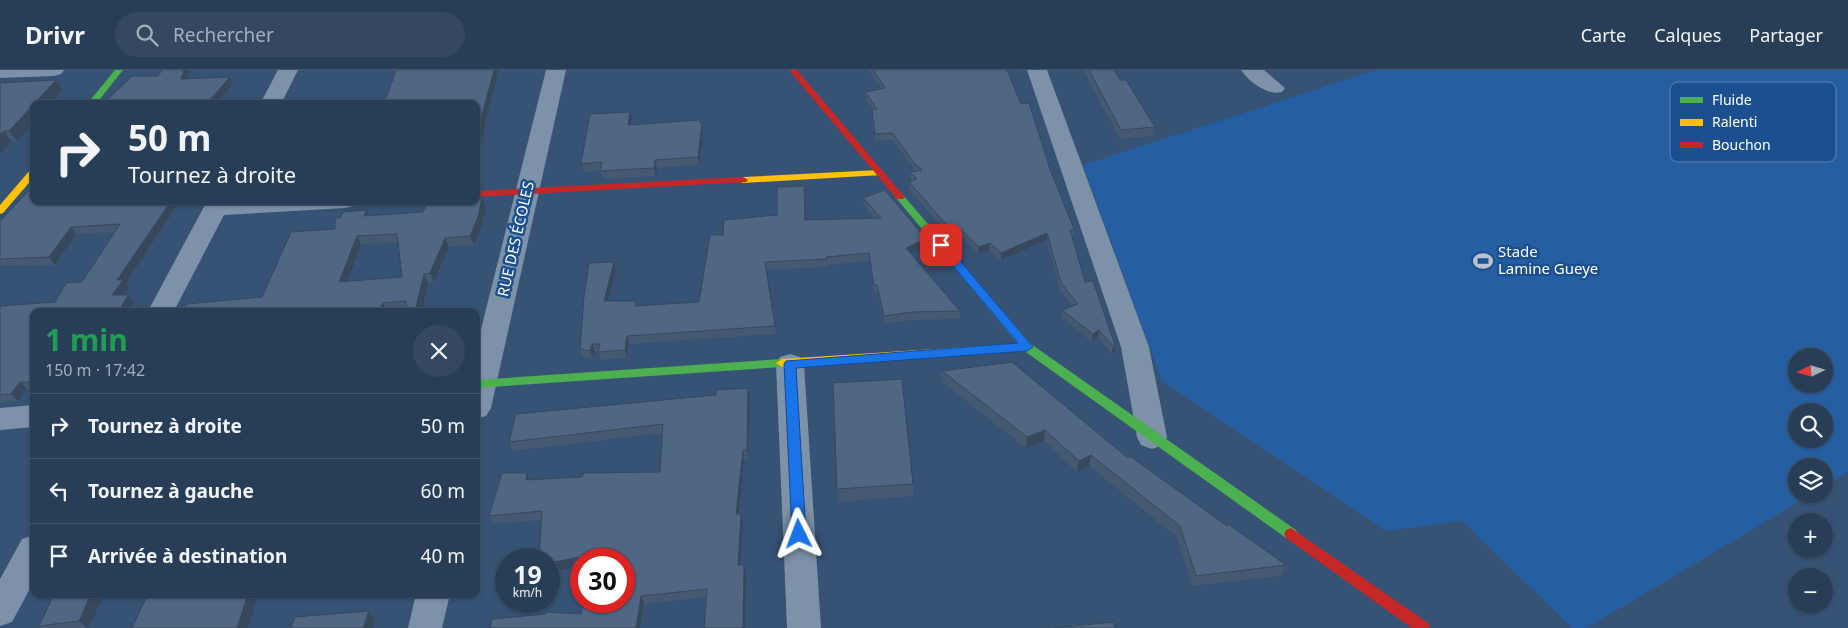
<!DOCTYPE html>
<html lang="fr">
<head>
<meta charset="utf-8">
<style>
  :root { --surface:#283e57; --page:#344961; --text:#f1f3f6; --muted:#a5aeba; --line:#44576d }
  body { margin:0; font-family:"Noto Sans",sans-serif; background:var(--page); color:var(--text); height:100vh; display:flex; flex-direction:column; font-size:19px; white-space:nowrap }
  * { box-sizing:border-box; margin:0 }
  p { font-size:16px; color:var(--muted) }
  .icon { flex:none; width:28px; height:28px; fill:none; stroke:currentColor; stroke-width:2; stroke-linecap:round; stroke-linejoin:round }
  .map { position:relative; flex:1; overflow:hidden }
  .drawer { position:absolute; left:30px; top:238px; width:450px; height:290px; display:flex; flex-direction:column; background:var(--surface); border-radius:10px; box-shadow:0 1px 4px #0004,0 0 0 1px var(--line) }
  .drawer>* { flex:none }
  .hud { position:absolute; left:30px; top:30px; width:450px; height:105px; border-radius:10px; box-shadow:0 1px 4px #0004,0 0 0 1px var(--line); background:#283e57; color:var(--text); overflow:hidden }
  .needle { width:32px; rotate:265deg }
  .tools { position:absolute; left:1788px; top:278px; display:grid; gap:10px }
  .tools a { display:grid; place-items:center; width:45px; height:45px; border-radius:50%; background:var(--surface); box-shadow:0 1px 4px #0004,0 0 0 1px var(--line); font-size:25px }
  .speed { position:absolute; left:495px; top:478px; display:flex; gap:10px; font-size:25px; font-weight:700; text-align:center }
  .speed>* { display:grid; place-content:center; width:65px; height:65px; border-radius:50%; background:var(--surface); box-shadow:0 1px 4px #0004,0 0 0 1px var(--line); line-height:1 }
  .speed small { font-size:12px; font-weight:400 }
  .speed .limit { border:8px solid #d22; background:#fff; color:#111 }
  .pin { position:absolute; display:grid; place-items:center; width:42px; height:42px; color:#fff; margin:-21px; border-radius:10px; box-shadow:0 2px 8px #0006 }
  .me { position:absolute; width:55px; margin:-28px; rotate:357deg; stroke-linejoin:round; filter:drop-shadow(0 0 4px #0008) }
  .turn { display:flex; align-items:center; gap:18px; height:105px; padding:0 15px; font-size:22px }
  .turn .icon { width:65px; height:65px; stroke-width:2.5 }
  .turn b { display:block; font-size:35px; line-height:42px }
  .round { display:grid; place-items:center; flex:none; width:52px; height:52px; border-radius:26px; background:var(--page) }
  .summary { display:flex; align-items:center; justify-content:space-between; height:85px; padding:0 15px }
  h1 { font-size:30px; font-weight:700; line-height:38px; color:#1e9e55 }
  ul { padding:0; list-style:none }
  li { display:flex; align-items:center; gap:15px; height:65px; padding:0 15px; border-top:1px solid var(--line) }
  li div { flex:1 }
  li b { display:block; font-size:19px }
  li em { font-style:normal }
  header { display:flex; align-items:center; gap:30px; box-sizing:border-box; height:70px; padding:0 25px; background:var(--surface); border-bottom:1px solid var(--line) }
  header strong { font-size:24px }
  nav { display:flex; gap:28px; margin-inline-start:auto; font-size:18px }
  .search { width:350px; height:45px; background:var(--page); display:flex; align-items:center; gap:12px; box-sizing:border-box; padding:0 18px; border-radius:28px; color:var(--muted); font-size:19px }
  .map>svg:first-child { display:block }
</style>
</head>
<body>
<header>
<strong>Drivr</strong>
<div class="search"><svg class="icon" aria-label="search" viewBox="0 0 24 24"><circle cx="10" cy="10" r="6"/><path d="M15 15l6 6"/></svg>Rechercher</div>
<nav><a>Carte</a><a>Calques</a><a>Partager</a></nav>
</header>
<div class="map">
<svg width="1848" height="558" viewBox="0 0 1848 558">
  <rect width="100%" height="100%" fill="#365274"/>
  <!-- green -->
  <path fill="#265fa1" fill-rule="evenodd" d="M1376 0H1848V402L1824 417V396H1796V424H1812L1587 558H1572L1462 451 1386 461 1162 311 1083 95ZM1796 286H1824V314H1796ZM1796 341H1824V369H1796Z"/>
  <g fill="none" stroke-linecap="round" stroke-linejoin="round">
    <!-- street -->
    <path fill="#7d92a8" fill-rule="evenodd" d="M0 0H64L61 4 54 6 0 8Z
      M278 0H298L281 34H260Z
      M546 0H566L491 338 486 346 476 349V279Z
      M1027 0H1047L1149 277 1167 367 1163 375 1152 379 1141 375 1137 367 1121 277Z
      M1241 0H1264L1285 18 1282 22C1268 26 1249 12 1241 0Z
      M207 131H357L353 136 345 138 224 145 174 241H148Z
      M790 284 800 287 804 294 821 558H787L776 294 780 287Z
      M34 335V357L0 360V338Z
      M34 465V511L12 552 0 556V509L22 469Z
      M416 524H450L442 558H408Z"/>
    <!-- fast -->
    <path fill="#4caf50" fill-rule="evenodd" d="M115 0H123L96 34H87Z
      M900 124 903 125 1031 274 1296 460 1298 464 1296 468 1291 470 1286 468 1023 280 897 129 895 127Z
      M782 289 788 293 782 297 476 318V310Z"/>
    <!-- slow -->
    <path fill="#ffc107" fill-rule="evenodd" d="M34 98V107L3 143 0 144V135L31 99Z
      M879 100 882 101V105L743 113 738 110 743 107Z
      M1027 273 1033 277 1027 281 782 297 776 293 782 289Z"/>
    <!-- jam -->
    <path fill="#c62828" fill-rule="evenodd" d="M789 0H797L903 125 905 127 903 129H897Z
      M743 107 748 110 746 112 476 127V121Z
      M1291 458 1428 553 1430 558H1412L1286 468 1284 464 1286 460Z"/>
  </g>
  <!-- wall -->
  <path fill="#455971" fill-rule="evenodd" d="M499 0 481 72H476V34Z
    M869 0H1007L1051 102 1074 159 1073 167H1072L1085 212 1115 275 1114 282 1112 284 1098 267 1092 272 1061 247 1062 240 1073 236 1060 221 1047 170 1001 190 989 180 978 184 958 164 950 167 909 119V112L912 110 910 109V102L915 101 893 70 875 71 872 46V39H873L866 29 865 22 881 19Z
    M1083 0H1114L1120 10 1155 57 1153 66 1120 69Z
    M56 10 63 20 50 34H34V52L17 71H11L0 84V13Z
    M630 42 632 49 631 55 700 50V53H702L703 61 699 95 657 98 656 106 603 109 600 101 584 102 581 94Z
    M805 123V150L874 148 864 136 863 128 926 169V177L911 183 960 241V249L913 250 885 254 877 223H874L870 191 827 195V197L766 200 776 264 629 274 627 288 601 290 598 282H595L593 288 583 287 580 279 616 200 608 231H636L638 236 699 232 723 165 777 145Z
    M482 128 486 137 482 156 474 175 449 177 434 212H428L407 240 394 241H183L262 227 335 159 370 146 423 142ZM398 173 402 207 347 211 361 174Z
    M34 131H180L126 213 129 217 123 225H128L134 233 34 241V320L27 319 18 331 0 333V236L55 232 82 212 115 162 76 164 55 195 0 196V151Z
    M942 301 1128 388 1227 456 1286 495 1281 506 1192 516 1177 467 1089 396 1077 402 1044 371 1026 378 942 312Z
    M750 327 748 389H744L739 444H741L743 452 741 495 746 503 706 527 644 534 640 558H490L581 544 624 489H581V496L549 502 541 450 493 454 489 446 530 410 582 407 660 402 663 363 513 381 509 372Z
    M913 414V426L839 432 837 419Z
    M54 524H104L89 558H41L39 556Z"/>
  <!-- shaded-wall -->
  <path fill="#38485c" d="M184 0H190L185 16 181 9Z
    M494 0H499L481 72 477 63Z
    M230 7 233 14 216 34 209 31Z
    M56 10 63 20 50 34H34Z
    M227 29 230 34H224Z
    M34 34V52L17 71 9 61Z
    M630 42 632 49 630 63 628 55Z
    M700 50 701 57 702 53 703 61 699 95 698 87Z
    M4 61 11 71 0 84V65Z
    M655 90 657 98 656 106 654 98Z
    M482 128 486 137 482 156 474 175 470 166Z
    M171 131H180L126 213 129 217 118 232 112 225 117 210Z
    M367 140 371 149 364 146Z
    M71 157 76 164 55 195 49 187Z
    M958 157V164L950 167 951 160Z
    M1047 163V170L1001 190V183Z
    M357 166 361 174 344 221 339 212Z
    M445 168 449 177 434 212 430 203Z
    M926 169V177L906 185V178Z
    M990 173 989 180 978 184 979 177Z
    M614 192 616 200 606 239 604 231Z
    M424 204 428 212 422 241H415Z
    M128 225 134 233 129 241H119Z
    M383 233 387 241H379Z
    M1099 260 1098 267 1092 272 1093 264Z
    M627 266 629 274 627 288 625 280Z
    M592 274 595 282 593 288 590 281Z
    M1115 275 1114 282 1112 284 1113 276Z
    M20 312 27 319 18 331 11 324Z
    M748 318 750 327 748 389 747 380Z
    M1045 360 1044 371 1026 378 1027 367Z
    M743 380 744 389 738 452 736 444Z
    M1091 385 1089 396 1077 402 1079 391Z
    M527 403 531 412 526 410Z
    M741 444 743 452 740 503 738 495Z
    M590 485 591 489H581V496L549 502V493Z
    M744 495 746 503 745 558H743Z
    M91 524H104L89 558H87L79 551Z
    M248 524H258L248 558H237Z
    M641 526 644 534 640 558H636Z
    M369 541 375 550 373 558H363Z"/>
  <!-- building -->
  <path fill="#506783" stroke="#38485c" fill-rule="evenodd" d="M162 0H184L181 9 230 7 209 31 227 29 224 34H103L132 6H158Z
    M396 0H494L477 63H476V34H384Z
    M873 0H1007L1021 34 1029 33 1051 102 1074 159 1070 160 1085 212 1093 211 1115 275 1113 276 1099 260 1093 264 1062 240 1078 234 1061 213 1047 163 1001 183 990 173 979 177 958 157 951 160 909 112 917 109 910 102 922 100 914 93 893 63 875 64 872 39H877L865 22 885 18Z
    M1089 0H1114L1120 10H1126L1155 57 1121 60Z
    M56 10 9 61H4L0 65V13Z
    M630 42 628 55 700 50V53H702L698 87 655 90 654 98 600 101 602 92 581 94 590 44Z
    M34 115V131H171L117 210H123L112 225H128L119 241H34V312H20L11 324 0 325V236L55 232 66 213 82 212 120 154 71 157 49 187 0 189V151Z
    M804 116 805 150 881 148 863 128 885 120 926 169 906 178 960 241 913 242 884 246 877 215H874L869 183 826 187 827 189 765 192 775 256 627 266 625 280 598 282 600 274H592L590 281 580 279 584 226 589 193 614 192 604 231H636L635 236 699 232 710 165H723L724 150 777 145V117Z
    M482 128 478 147 470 166 445 168 430 203 424 204 415 241H407L406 231 383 233 379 241H183L187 234 262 227 291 162 335 159V148H340L343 142 367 140 364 146 423 142 428 131H476V129ZM397 164 402 207 339 212 357 166Z
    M1012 292 1128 388 1130 386 1227 456 1228 454 1286 495 1196 506 1180 456 1091 385 1079 391 1045 360 1027 367 942 301Z
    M902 309 913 414 837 419 833 313Z
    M748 318 747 380H743L736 444H741L738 495H744L743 558H704L707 519 641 526 636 558H490L492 549 546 544V542L581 544 583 531H624V489H589L590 485 549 493V489H539L542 441 489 446 502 403H527L526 410 582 407 584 403 660 402 663 354 509 372 516 344 716 325V320Z
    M54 524H91L79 551 39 556Z
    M148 524H248L237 558H132Z
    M369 541 363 558H291L295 547Z
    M1114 552 1115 558H1053Z"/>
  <!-- route -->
  <path fill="#1a73e8" stroke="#114b97" d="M941 172 945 173 1033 277 1027 281 796 298 806 464 804 468 799 470 794 468 792 464 784 294 786 291 1018 273 937 177 936 175 937 173Z"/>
  <!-- icons -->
  <defs>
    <symbol id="stadium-bare" viewBox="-9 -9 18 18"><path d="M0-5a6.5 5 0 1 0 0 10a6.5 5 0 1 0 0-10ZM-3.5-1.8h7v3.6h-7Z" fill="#b9c2ce" stroke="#1b4f8f" stroke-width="2.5" paint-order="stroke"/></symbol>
  </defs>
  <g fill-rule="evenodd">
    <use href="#stadium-bare" x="1469" y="177" width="28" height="28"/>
  </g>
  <g text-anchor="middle" stroke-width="5" stroke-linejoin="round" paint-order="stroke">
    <!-- street labels -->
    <g font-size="15" fill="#fff" stroke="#1b4f8f">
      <text transform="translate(516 169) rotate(-77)" y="5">RUE DES ÉCOLES</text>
    </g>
    <!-- poi labels -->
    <g font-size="15" fill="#fff" stroke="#1b4f8f" text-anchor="start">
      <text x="1498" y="187">Stade<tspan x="1498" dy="17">Lamine Gueye</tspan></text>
    </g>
  </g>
  <!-- legend -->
  <rect x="1670" y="12" width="166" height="80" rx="8" fill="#1b4f8f" stroke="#5f84b1" stroke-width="1"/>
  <rect x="1680" y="27" width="23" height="6" fill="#4caf50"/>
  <rect x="1680" y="49" width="23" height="7" fill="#ffc107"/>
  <rect x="1680" y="72" width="23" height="6" fill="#c62828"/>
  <g font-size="14" fill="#fff">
    <text x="1712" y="35">Fluide</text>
    <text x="1712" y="57">Ralenti</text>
    <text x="1712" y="80">Bouchon</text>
  </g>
</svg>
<div class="tools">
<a><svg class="needle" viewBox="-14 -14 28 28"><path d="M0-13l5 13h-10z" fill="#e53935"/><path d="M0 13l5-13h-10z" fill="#a5aeba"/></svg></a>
<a><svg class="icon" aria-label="search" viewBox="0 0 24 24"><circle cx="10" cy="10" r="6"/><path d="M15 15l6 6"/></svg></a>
<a><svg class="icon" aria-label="layers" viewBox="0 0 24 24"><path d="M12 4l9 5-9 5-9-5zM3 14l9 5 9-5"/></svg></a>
<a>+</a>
<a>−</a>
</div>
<div class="speed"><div>19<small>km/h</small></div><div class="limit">30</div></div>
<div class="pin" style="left:941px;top:175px;background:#d93025"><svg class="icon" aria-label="arrive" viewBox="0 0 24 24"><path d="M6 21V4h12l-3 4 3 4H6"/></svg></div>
<svg class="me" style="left:799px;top:464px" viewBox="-20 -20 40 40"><path d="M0-17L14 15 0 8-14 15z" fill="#1a73e8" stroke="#fff" stroke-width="4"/></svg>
<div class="hud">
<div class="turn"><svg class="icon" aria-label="right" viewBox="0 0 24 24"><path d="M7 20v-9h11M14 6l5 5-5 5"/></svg><div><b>50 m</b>Tournez à droite</div></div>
</div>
<section class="drawer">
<div class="summary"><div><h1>1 min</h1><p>150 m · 17:42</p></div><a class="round"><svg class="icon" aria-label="close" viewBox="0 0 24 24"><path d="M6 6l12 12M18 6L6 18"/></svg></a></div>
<ul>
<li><svg class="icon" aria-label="right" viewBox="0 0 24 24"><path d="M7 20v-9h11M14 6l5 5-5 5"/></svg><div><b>Tournez à droite</b></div><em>50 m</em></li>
<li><svg class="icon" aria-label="left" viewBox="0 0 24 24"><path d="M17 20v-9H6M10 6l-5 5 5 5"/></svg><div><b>Tournez à gauche</b></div><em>60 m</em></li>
<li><svg class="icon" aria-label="arrive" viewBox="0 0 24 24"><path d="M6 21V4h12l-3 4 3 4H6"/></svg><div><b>Arrivée à destination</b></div><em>40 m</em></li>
</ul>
</section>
</div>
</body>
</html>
